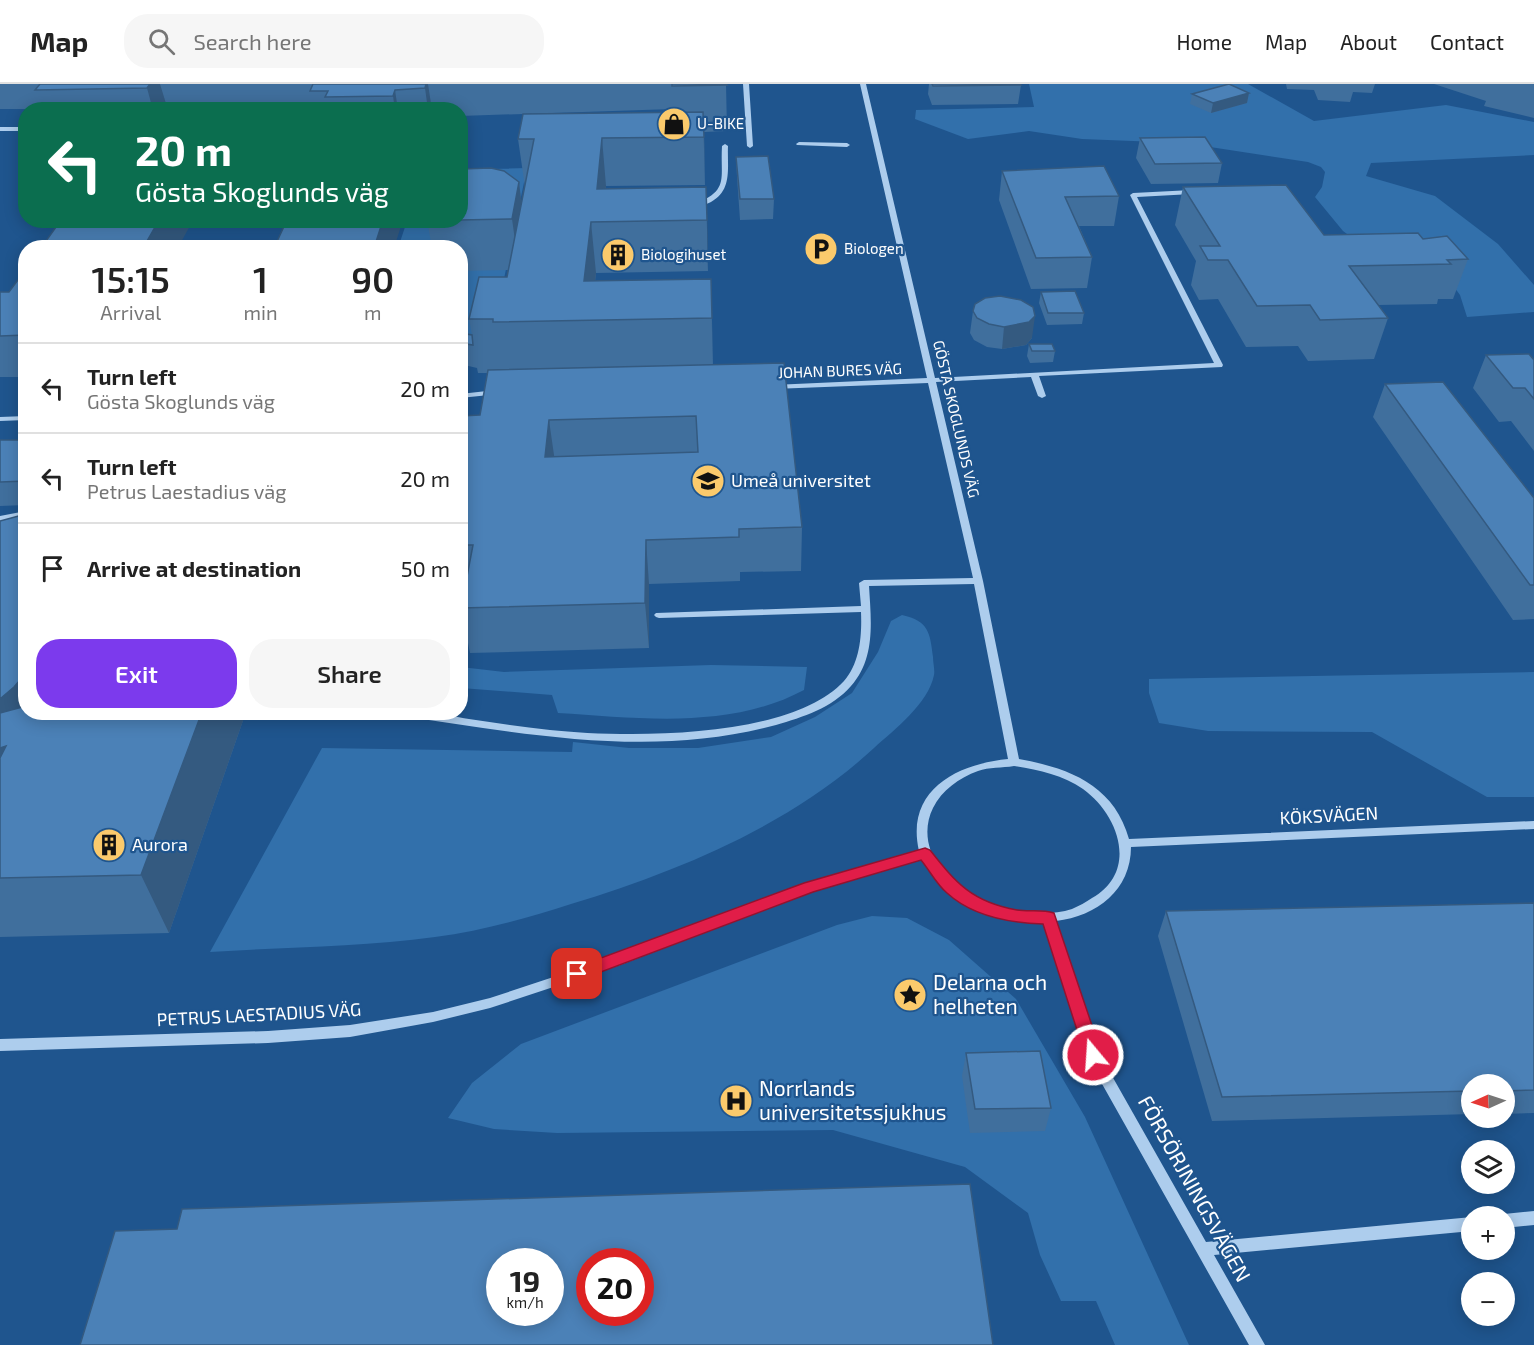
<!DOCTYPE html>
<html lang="en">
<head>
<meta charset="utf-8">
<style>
  :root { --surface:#fff; --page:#f6f6f6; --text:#222; --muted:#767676; --line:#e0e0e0; --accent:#7c3aed }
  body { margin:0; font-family:"Exo 2",sans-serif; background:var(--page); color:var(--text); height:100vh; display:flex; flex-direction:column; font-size:22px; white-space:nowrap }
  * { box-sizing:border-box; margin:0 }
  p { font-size:20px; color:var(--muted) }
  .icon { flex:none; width:33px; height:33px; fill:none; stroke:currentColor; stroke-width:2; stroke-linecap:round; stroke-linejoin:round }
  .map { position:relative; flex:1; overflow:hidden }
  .panel { position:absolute; left:18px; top:156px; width:450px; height:480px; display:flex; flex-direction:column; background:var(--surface); border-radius:24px; box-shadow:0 3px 15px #0003 }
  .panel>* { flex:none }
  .banner { position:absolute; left:18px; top:18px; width:450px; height:126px; border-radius:24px; box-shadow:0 3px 15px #0003; background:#0b6e4f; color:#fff; overflow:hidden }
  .needle { width:39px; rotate:267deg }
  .tools { position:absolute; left:1461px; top:990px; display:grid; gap:12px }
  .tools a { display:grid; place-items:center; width:54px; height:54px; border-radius:50%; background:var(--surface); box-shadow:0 3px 15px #0003; font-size:30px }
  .speed { position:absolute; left:486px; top:1164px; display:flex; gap:12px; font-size:30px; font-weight:700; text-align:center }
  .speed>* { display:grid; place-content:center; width:78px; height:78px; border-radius:50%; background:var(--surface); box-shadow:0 3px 15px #0003; line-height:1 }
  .speed small { font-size:15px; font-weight:400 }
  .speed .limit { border:9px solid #d22; background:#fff; color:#111 }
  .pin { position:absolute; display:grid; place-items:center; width:51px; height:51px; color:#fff; margin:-26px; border-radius:12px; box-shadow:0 3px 9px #0006 }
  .me { position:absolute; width:66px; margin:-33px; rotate:342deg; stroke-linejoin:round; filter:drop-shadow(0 0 4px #0008) }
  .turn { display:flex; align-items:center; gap:21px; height:126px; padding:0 18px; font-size:27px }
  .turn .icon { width:78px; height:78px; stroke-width:2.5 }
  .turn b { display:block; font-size:42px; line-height:51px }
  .eta { display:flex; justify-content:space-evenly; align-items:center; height:102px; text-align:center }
  .eta b { font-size:36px; font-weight:600; line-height:42px }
  .button { display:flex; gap:12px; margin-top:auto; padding:12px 18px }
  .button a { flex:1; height:69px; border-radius:24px; background:var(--accent); color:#fff; font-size:24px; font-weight:600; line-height:69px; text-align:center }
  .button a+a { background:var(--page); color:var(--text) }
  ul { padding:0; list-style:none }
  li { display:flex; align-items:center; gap:18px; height:90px; padding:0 18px; border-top:2px solid var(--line) }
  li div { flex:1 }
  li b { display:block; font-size:22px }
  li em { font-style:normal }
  header { display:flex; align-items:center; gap:36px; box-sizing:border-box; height:84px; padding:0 30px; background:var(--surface); border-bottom:2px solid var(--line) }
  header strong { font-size:28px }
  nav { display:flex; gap:33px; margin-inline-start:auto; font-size:21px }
  .search { width:420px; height:54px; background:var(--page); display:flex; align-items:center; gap:15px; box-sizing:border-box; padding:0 21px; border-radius:24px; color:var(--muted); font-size:22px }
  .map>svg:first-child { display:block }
</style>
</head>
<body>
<header>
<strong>Map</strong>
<div class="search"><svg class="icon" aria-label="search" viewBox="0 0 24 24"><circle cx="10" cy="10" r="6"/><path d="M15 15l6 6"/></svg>Search here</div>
<nav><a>Home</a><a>Map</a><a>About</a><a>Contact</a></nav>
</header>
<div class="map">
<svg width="1534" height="1261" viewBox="0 0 1534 1261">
  <rect width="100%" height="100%" fill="#1f558e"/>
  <!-- green -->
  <path fill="#3270ab" d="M1029 0H1248L1314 37 1446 21 1534 38V71L1371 79 1366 92 1435 112 1498 160 1534 201V228L1467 233 1460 211 1449 196 1366 164 1343 147 1315 113 1322 103 1325 88 1321 83 1308 78 1184 59 1082 55 1029 47 968 55 915 35 916 26 1034 23Z
    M527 84 494 243 478 282H461L460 164H398L407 137 460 136 461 86Z
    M902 531C929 537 930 549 933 573 933 579 935 586 934 591 928 620 895 645 874 664 791 741 679 787 571 820 527 834 482 847 435 853 361 863 284 863 210 868L322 664 572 668 573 658 629 664H698L771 653 815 633 852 609 878 568 891 537Z
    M711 581 807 583 804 606C729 646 640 634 558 629L552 611 461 604V583L504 588Z
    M1534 588V713H1487L1372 648 1208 647 1159 639 1149 609V595Z
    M872 832 907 834 949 856 1016 915 1085 1033 1189 1261H1115L1096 1217H1061L1040 1171 1028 1129 965 1083 833 1046 557 1049 494 1045 448 1034 472 999 521 960 837 841Z"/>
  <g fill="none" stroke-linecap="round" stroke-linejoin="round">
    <!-- minor -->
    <path fill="#adcded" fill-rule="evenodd" d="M743 0H749L753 62 750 64 747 62Z
      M860 0H866L935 294 1214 279 1130 111 1133 109 1192 106 1195 108 1192 110 1137 113 1223 281 1222 283 1039 292 1046 312 1042 314 1038 312 1031 293 936 298 983 497 1019 675C1069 684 1114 701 1129 755L1534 737V745L1131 763C1131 806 1097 832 1056 837L1099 969 1206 1158 1472 1133V1147L1214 1171 1265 1261H1249L1088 975 1044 838C992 837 949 822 922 775L813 807 620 881 490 924 433 938 350 953 268 959 0 967V955L268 947 350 941 433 928 490 914 617 872 806 800 919 767C905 706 957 680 1008 675L974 500 869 502C871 536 876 574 851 602 832 624 803 633 776 641 652 675 526 650 402 632L397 628C408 628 418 628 429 628 442 629 456 633 469 635 496 639 523 643 550 646 625 654 790 656 844 597 860 579 862 551 861 528L659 534 656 533 654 531 656 529 861 522 859 499 864 496 973 494 928 299 773 305 769 303 773 301 927 294ZM1014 682C1038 686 1063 691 1083 705 1119 731 1139 787 1092 814 1086 818 1079 822 1072 825 1042 835 992 827 966 809 956 803 948 793 940 784 927 767 923 744 933 724 942 706 959 694 978 687 989 683 1002 684 1014 682Z
      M0 43H26V47H0Z
      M799 58 847 59 850 61 847 63 797 61 796 60Z
      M725 60 728 62C727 83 733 106 711 118 705 121 699 123 693 123V121C730 106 720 96 722 62Z
      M496 306H499V310L460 314V310Z
      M26 332V336L0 337V333Z
      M26 427V433L0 438V432Z
      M1534 1127V1141L1504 1144V1132H1499L1504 1130Z"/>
  </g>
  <!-- wall -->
  <path fill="#406f9d" d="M0 0H726L727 47 704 48 705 101 606 102V105L706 103 708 187 596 189 595 197 711 195 713 280 802 443 801 487 740 488V497L649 500V564L470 569 461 524 465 505 460 506V332L480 331 488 289H478L477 284 460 280V249L472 251 469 235 507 193 508 186 460 187V164H432L427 136H460L519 98 521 120 525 103 518 55 674 28 673 25 460 32V26L0 25Z
    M929 0H1020L1021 1 1018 20 932 21 928 10Z
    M1286 0H1375L1372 9 1353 8 1350 18 1318 16 1314 6 1287 5Z
    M1434 0H1534V34L1484 22 1486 17Z
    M1249 9 1247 19 1211 29 1190 20 1192 10Z
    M1140 54 1222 79 1218 99 1151 100 1136 74Z
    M736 73 774 115 773 135 740 136 737 93Z
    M1002 87 1119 112 1114 142H1079L1092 173 1087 204 1031 205 999 116Z
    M1183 103 1324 151 1423 155 1468 175 1453 215H1438L1437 220 1378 221 1388 234 1374 275 1308 277 1298 262 1246 263 1218 215 1199 216 1191 201 1196 177 1175 141Z
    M26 185V293H0V208H9Z
    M1041 208 1084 229 1082 240 1047 241 1039 219Z
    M973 227 1032 254 1026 261 1002 265 987 263 974 256 970 249Z
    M1029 260 1055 267 1053 278 1030 279 1027 272Z
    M1486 271 1534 276V367L1511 337 1499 338 1473 304Z
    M1385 300 1534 414V535L1513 536 1373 333Z
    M0 356H26V421L0 422Z
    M0 437 26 628H246L169 849 0 853Z
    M1534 819V1029L1504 1030V1000H1472V1030L1212 1037 1158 852 1166 827Z
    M966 969 1051 1024 1045 1047 970 1049 962 992Z"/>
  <!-- shaded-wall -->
  <path fill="#345a80" d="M150 0H160L168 26H153L147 4Z
    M426 0H428L432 26H428L425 4Z
    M395 6 398 26H395L393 12Z
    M1249 9 1247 19 1211 29 1213 19Z
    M703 28 705 101 704 53Z
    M602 54 606 102 603 138 597 105Z
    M519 98 525 147 519 185 512 135Z
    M706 103 708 153V187L707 136Z
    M159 136H193L178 164H143Z
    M383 136H403L394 164H374Z
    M591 138 596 189 591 236 584 197Z
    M711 195 712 247 713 287Z
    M1035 232 1032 254 1026 261 1002 265 1004 243Z
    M549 336 555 378 545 373Z
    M646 456 649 500V564L645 519Z
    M26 589V628L0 651V615Z
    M202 628H246L169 849 141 791Z
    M6 662 0 730V664Z"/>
  <!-- building -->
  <path fill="#4b81b7" stroke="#345a80" stroke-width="1.5" fill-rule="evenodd" d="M40 0H150L147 4 35 6Z
    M313 0H426L425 4 395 6 393 12 325 13 328 7H310Z
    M672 0H726L727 1 672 2Z
    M932 0H1020L1021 1 933 2Z
    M1229 0 1249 9 1213 19 1192 10Z
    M703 28 704 53 602 54 597 105 706 103 707 136 591 138 584 197 711 195 712 234 493 238V235H469L479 193H507L534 55H518L523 30Z
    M1205 53 1222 79 1155 80 1140 54Z
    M768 72 774 115H740L736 73Z
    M1104 82 1119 112 1065 113 1092 173 1036 174 1002 87Z
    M491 84 504 87 519 98 512 135 460 136V85Z
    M1286 101 1324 151 1418 149 1423 155 1447 152 1468 175 1447 176 1451 180 1349 182 1388 234 1320 236 1310 221 1257 222 1228 176H1208L1200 162H1220L1183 103Z
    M61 136H159L143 164H41Z
    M287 136H383L374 164H274Z
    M26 185V251L0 252V208H9Z
    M1075 207 1084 229H1048L1041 208Z
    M1000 212 1021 216 1033 223 1035 232 1029 238 1004 243 989 240 977 234 973 227 975 220 985 214Z
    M460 249 472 251 473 261 460 259Z
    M1029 260H1052L1055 267H1032Z
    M1529 270 1534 276V315L1525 304H1513L1486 271Z
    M784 279 802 443 739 445V453L646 456 645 519 461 524 473 461H460V332L480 331 488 286ZM696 332 698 368 545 373 549 336Z
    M1443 298 1534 414V501H1530L1385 300Z
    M0 356H26V397L0 398Z
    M26 430V589L14 603 0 615V437Z
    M26 622V628H202L141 791 0 794V674L6 662 0 664V629Z
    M1534 819V1006L1504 1007V1000H1472V1007L1222 1013 1166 827Z
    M1040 967 1051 1024 975 1025 966 969Z
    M970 1100 993 1261H80L115 1147 177 1145 182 1125ZM500 1178H550V1228H500ZM590 1178H640V1228H590Z"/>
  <!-- route -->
  <path fill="#e11d48" stroke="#92132f" stroke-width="1.5" d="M925 764 930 766C956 799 972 818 1017 826 1029 828 1042 825 1054 829L1102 971 1099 976 1093 978 1087 976 1085 971 1043 840C1011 839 972 832 947 809 937 801 930 787 921 776L813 808 577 897 571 895 569 890 571 885 804 799Z"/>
  <!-- icons -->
  <defs>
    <symbol id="shop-disc" viewBox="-11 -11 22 22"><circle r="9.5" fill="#fbca6c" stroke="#1f558e"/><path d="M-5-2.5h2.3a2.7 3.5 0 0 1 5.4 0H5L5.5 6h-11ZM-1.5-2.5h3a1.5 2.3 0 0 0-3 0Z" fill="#111"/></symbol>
    <symbol id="parking-disc" viewBox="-11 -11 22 22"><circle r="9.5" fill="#fbca6c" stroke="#1f558e"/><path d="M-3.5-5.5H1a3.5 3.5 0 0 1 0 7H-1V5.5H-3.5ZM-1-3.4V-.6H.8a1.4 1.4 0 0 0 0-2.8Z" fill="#111"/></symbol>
    <symbol id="building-disc" viewBox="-11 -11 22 22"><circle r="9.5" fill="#fbca6c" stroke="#1f558e"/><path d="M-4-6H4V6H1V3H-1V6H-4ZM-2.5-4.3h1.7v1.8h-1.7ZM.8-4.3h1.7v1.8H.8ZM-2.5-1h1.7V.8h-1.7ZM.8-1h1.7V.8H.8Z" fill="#111"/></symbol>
    <symbol id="university-disc" viewBox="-11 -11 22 22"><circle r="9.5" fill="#fbca6c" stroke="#1f558e"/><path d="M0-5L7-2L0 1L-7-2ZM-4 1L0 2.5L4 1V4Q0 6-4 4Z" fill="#111"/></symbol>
    <symbol id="sight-disc" viewBox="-11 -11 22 22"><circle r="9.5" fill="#fbca6c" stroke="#1f558e"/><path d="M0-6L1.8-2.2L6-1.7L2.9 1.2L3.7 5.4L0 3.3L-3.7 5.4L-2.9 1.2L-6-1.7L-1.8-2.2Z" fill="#111"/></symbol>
    <symbol id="hospital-disc" viewBox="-11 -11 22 22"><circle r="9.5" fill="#fbca6c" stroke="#1f558e"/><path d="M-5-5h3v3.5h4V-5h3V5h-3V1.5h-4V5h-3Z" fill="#111"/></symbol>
  </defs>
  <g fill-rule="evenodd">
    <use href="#shop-disc" x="655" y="21" width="38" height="38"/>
    <use href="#parking-disc" x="802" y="146" width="38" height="38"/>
    <use href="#building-disc" x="599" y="152" width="38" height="38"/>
    <use href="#university-disc" x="689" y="378" width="38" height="38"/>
    <use href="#building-disc" x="90" y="742" width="38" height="38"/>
    <use href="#sight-disc" x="891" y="892" width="38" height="38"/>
    <use href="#hospital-disc" x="717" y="998" width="38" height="38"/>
  </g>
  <g text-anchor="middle" stroke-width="4.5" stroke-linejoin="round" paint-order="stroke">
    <!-- far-poi labels -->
    <g font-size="15" fill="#fff" stroke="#1f558e" text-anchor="start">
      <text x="697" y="45">U-BIKE</text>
      <text x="844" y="170">Biologen</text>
      <text x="641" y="176">Biologihuset</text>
    </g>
    <!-- far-street labels -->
    <g font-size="15" fill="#fff" stroke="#1f558e">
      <text transform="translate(840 287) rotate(-2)" y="5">JOHAN BURES VÄG</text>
      <text transform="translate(956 335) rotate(77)" y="5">GÖSTA SKOGLUNDS VÄG</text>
    </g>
    <!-- poi labels -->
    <g font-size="18" fill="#fff" stroke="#1f558e" text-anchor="start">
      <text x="731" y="403">Umeå universitet</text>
      <text x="132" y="767">Aurora</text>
    </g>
    <!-- street labels -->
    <g font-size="18" fill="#fff" stroke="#1f558e">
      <text transform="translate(1329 732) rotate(-3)" y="6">KÖKSVÄGEN</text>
      <text transform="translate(259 931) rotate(-3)" y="6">PETRUS LAESTADIUS VÄG</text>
    </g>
    <!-- near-poi labels -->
    <g font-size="21" fill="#fff" stroke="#1f558e" text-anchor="start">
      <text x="933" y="906">Delarna och<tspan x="933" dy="24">helheten</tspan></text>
      <text x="759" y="1012">Norrlands<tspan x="759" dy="24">universitetssjukhus</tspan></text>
    </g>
    <!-- near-street labels -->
    <g font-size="21" fill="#fff" stroke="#1f558e">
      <text transform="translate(1194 1105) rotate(61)" y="7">FÖRSÖRJNINGSVÄGEN</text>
    </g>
  </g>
</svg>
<div class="tools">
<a><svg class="needle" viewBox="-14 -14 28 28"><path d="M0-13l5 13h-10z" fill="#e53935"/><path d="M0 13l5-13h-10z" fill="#767676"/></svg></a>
<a><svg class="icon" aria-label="layers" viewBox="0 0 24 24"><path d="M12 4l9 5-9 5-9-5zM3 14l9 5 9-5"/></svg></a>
<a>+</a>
<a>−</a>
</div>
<div class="speed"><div>19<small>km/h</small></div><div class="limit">20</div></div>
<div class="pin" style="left:577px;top:890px;background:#d93025"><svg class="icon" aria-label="arrive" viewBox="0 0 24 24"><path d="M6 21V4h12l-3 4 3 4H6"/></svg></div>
<svg class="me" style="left:1093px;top:971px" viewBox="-20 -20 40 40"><circle r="17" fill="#e11d48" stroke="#fff" stroke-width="3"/><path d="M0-11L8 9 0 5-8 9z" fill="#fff"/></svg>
<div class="banner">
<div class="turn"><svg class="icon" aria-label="left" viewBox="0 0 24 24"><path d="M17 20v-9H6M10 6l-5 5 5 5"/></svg><div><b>20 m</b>Gösta Skoglunds väg</div></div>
</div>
<section class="panel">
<div class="eta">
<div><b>15:15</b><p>Arrival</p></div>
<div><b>1</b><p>min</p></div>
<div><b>90</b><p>m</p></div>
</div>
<ul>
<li><svg class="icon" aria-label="left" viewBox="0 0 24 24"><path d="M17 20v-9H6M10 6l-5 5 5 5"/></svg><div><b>Turn left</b><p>Gösta Skoglunds väg</p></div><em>20 m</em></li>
<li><svg class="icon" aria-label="left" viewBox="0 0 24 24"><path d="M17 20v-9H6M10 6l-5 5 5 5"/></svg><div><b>Turn left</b><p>Petrus Laestadius väg</p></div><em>20 m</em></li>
<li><svg class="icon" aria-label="arrive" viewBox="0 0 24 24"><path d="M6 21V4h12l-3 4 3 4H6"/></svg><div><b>Arrive at destination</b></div><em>50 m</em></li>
</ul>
<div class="button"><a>Exit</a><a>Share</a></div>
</section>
</div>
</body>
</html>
